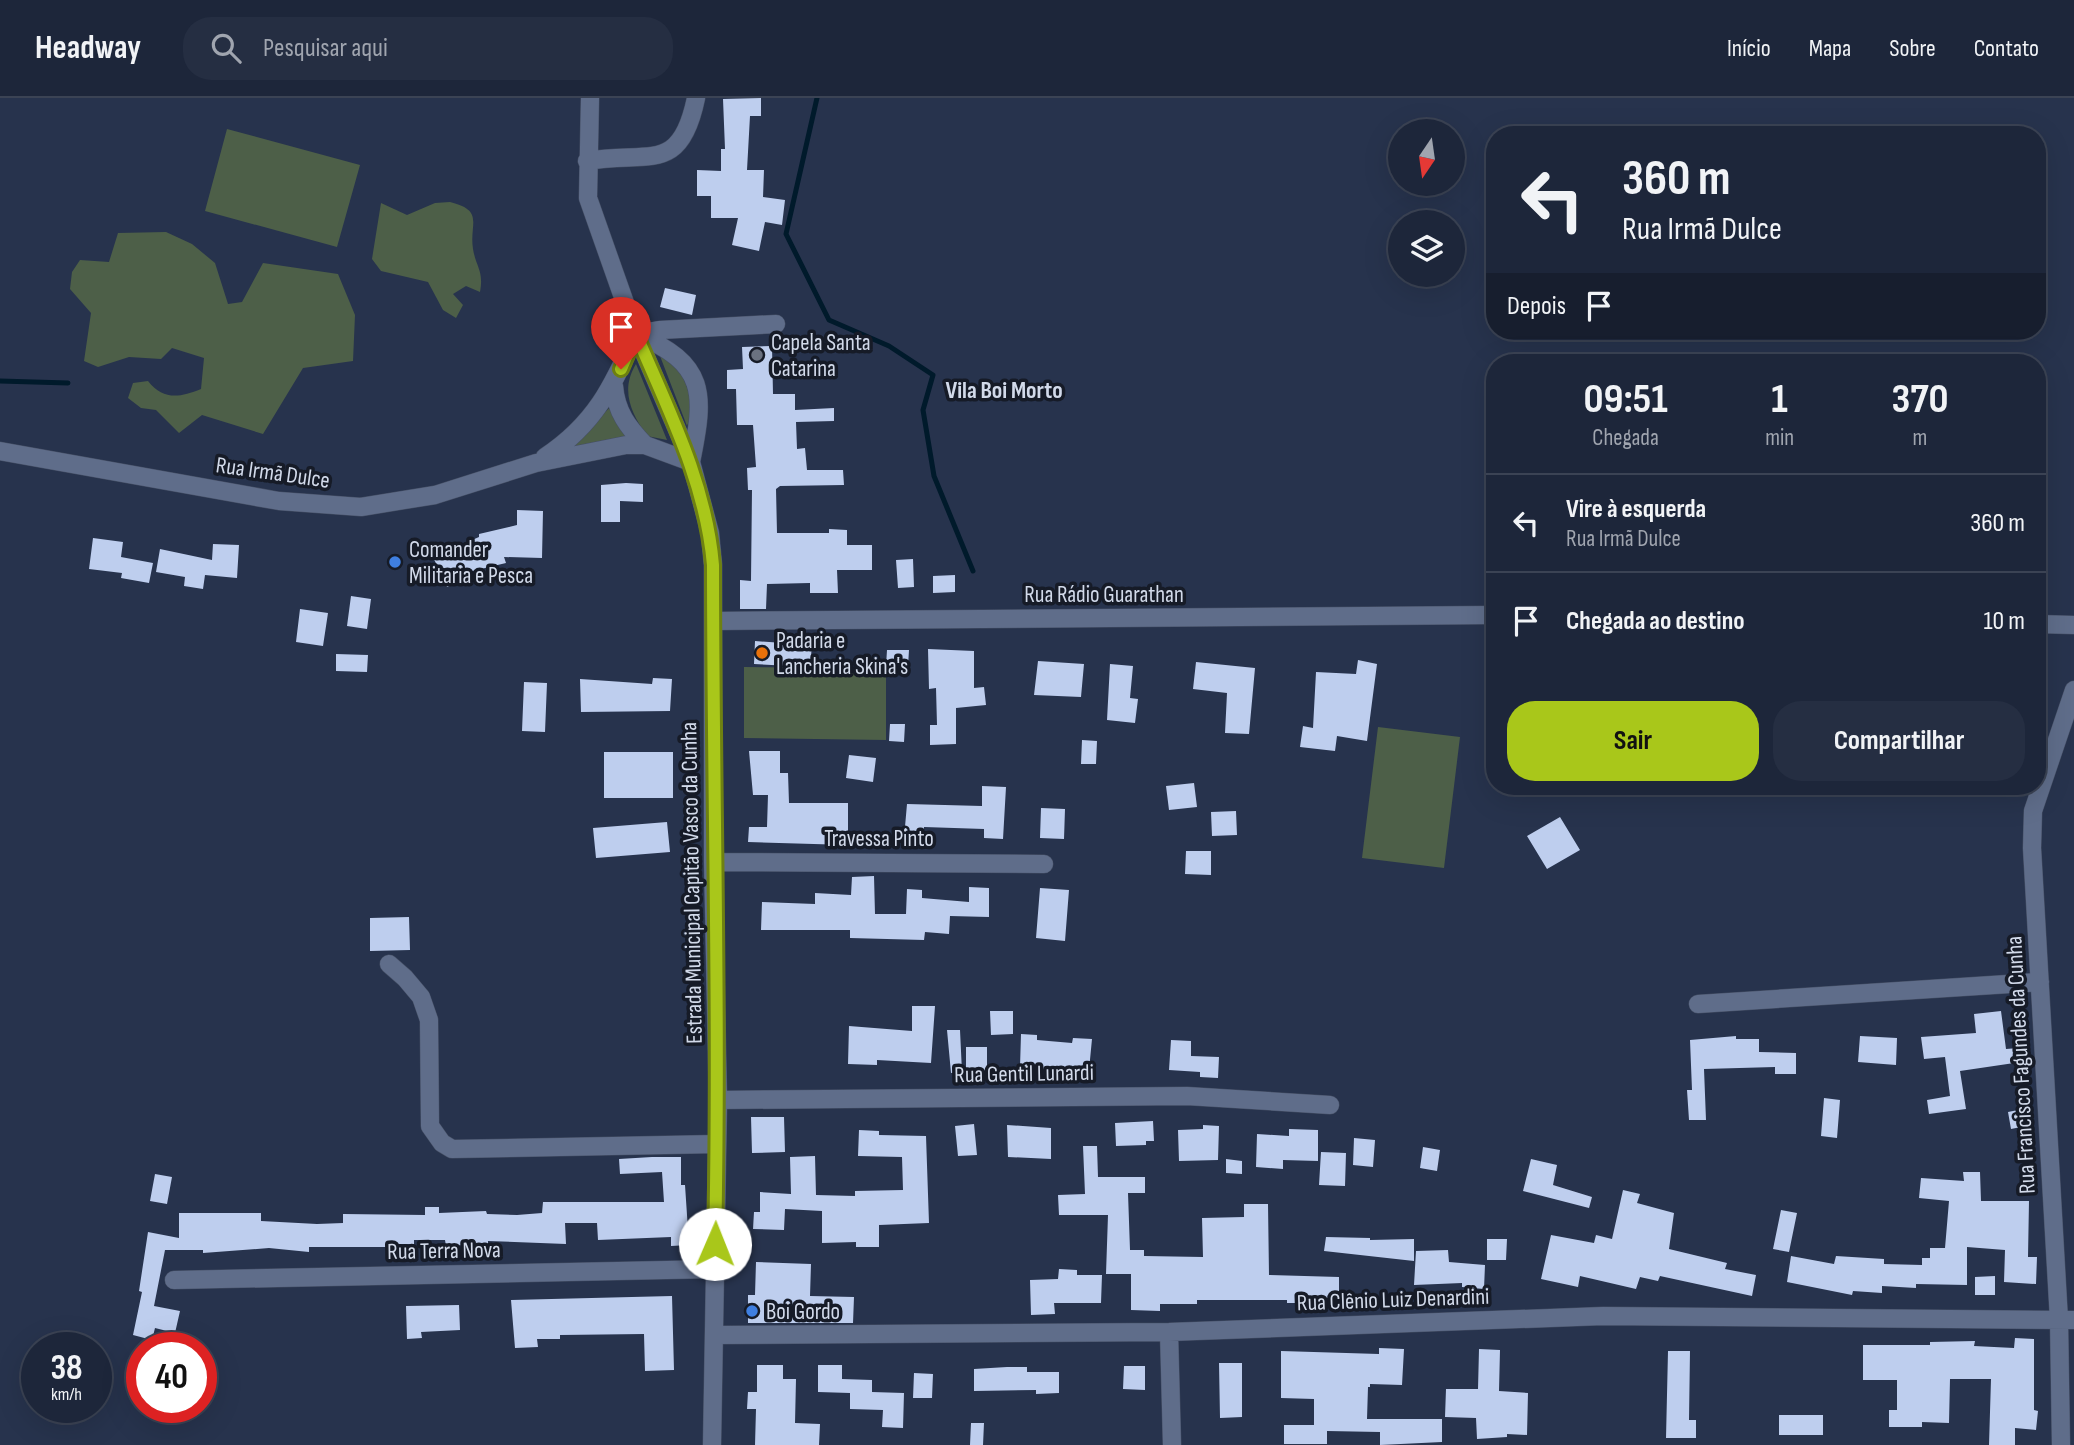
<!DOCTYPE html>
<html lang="pt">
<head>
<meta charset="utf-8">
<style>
  :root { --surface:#1d263a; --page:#252e42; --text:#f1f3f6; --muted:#a0a5af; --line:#3b4354; --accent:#a9c71a }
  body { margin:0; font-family:"Sofia Sans Condensed",sans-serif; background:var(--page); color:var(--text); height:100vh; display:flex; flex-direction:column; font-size:26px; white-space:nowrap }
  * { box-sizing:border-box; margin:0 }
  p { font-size:23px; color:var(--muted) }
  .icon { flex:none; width:38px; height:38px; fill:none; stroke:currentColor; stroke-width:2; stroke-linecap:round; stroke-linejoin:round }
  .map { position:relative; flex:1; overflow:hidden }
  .panel { position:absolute; left:1486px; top:256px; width:560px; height:441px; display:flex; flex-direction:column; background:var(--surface); border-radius:28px; box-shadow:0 7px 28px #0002,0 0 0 2px var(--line) }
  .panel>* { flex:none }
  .banner { position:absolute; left:1486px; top:28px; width:560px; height:214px; border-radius:28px; box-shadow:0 7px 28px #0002,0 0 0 2px var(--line); background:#1d263a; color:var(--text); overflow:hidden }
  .needle { width:46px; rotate:193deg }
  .controls { position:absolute; left:1388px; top:21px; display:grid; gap:14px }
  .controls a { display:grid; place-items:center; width:77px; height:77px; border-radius:50%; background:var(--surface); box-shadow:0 7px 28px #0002,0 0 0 2px var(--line); font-size:35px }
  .speed { position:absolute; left:21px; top:1234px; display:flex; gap:14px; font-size:35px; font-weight:700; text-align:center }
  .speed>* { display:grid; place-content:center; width:91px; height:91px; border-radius:50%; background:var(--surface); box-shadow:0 7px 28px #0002,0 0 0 2px var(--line); line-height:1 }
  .speed small { font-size:18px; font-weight:400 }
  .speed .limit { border:10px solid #d22; background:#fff; color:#111 }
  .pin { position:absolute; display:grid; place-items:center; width:60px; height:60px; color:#fff; margin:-72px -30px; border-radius:50% 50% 50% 0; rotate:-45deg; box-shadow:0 0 7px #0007 }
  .pin .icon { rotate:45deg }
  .me { position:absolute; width:77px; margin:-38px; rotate:1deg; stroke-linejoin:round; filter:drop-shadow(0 0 5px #0008) }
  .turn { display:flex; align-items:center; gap:24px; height:147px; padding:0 21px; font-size:32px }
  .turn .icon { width:91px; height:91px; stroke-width:2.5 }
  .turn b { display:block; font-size:49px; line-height:60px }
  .then { display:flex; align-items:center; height:66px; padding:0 21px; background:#0003; gap:14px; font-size:26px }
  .eta { display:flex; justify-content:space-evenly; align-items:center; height:119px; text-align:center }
  .eta b { font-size:42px; font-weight:700; line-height:49px }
  .cta { display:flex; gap:14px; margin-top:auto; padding:14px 21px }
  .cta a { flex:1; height:80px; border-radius:28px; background:var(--accent); color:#111; font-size:28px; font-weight:700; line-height:80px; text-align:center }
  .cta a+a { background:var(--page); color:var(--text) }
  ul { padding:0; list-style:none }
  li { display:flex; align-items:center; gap:21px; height:98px; padding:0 21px; border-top:2px solid var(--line) }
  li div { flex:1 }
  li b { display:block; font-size:26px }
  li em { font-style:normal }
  header { display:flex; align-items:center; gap:42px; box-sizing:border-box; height:98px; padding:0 35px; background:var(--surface); border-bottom:2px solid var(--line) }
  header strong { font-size:33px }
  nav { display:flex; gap:38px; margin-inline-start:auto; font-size:24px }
  .search { width:490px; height:63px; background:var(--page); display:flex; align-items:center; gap:18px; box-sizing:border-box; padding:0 24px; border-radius:28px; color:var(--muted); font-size:26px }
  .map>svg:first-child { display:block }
</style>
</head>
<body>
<header>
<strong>Headway</strong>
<div class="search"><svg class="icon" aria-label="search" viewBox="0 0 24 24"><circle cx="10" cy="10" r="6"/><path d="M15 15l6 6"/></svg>Pesquisar aqui</div>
<nav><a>Início</a><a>Mapa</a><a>Sobre</a><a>Contato</a></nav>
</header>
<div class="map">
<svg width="2074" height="1347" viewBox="0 0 2074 1347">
  <rect width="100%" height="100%" fill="#27334d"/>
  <!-- green -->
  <path fill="#4d5f48" d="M227 31 360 67 337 149 205 113Z
    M450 104C485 113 469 125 473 151 476 169 484 173 480 194L466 188 453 196 463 207 456 220 443 212 428 184 381 173 372 161 381 105 407 117 435 105Z
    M166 134 192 146 215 165 228 206 242 204 263 165 338 176 355 217 353 263 303 270 263 336 202 317 179 335 156 312 141 310 128 300 133 285 148 283C163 302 179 300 201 291L204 260 172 250 161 261 129 259 98 269 84 263 91 215 70 191 72 174 80 162 109 164 118 135Z
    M660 258 676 265C686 285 697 306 687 328Z
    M636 266 667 342 647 338C631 315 620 292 636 266Z
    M612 307 629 339 568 353Z
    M744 569 886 570V642L744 640Z
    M1378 629 1460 639 1444 770 1362 760Z"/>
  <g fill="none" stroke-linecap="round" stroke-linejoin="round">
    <!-- stream -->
    <path stroke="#001a2b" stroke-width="5" d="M817 0 786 136 829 222 889 248 933 277 923 312 934 378 973 473
      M0 283 68 285"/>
  </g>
  <!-- building -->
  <path fill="#beceee" d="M761 0V18H750L747 72H764L763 99 785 102 782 127 765 124 759 153 732 147 738 120H711V98H697V72L721 73V51H725L723 1Z
    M665 190 696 197 692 217 660 209Z
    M772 248 773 296H795V312L834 310V323L796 324 797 351 805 350 807 372H843L844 387 780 388 776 391 777 435H829V431L847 432V447H872V472H837L838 495H810V485L767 486 766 511H740V482L751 483 752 392H748L747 370 756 369 753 327H737L736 291H727V272L743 271 742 249Z
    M626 385 643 386V404L620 403V424H601V387Z
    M517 412 543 413 542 460 504 459 506 465 464 475 466 480 447 489 433 459 479 439V436L517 427Z
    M93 440 123 444 121 459 153 465 149 485 121 480 122 475 89 471Z
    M213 446 239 447 237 480 205 477 203 491 184 488 185 479 156 474 160 451 212 462Z
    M913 461 914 489 898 490 896 462Z
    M955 477V494L933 495V478Z
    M351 498 371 501 367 531 347 528Z
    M300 511 328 515 323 548 296 544Z
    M755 543 812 547 810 569 754 566Z
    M928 551 974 553V590L984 589 986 607 956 610V646L930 647V627H937L936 590 929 591Z
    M887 552H909L908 568H886Z
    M336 556 368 557 367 574 336 573Z
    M1358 562 1377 566 1367 643 1337 638 1335 653 1300 649 1303 628 1313 630 1316 574 1356 576Z
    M1038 563 1084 566 1081 599 1034 597Z
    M1196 564 1255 570 1249 636 1225 635 1227 595 1193 591Z
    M1110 566 1133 568 1130 600 1138 601 1135 625 1107 622Z
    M653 580 672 581 670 613 581 614 580 581 652 586Z
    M524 584 547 585 545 634 522 633Z
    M890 626H905L904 644 889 643Z
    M1082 642 1097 643 1096 666H1081Z
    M749 653H780V675H788L789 705H848V747L748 744 749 729H767L768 697H753Z
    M604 654H673V700H604Z
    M849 657 876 660 873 684 846 680Z
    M1194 685 1197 709 1169 712 1166 688Z
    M982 688 1006 689 1003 741 984 740V731L924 729 923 742 904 740 907 706 982 708Z
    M1041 710 1065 711 1064 741 1040 740Z
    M1236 713 1237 737 1212 738 1211 714Z
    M1560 719 1580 752 1547 771 1527 738Z
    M667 724 670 754 596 760 593 730Z
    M1186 753H1211V777L1185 776Z
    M874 778 875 816H906L907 791 922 792V800L969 804V789L989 790V819L950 818 949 836 925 834 924 842 850 840V832H761L762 804 815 806V795L851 797 852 779Z
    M1040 790 1069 792 1065 843 1036 840Z
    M409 819 410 852 370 853V820Z
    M912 908H935L931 965 877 962V967L848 966 849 928 912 933Z
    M990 913H1013V936L991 937Z
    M2001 913 2006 951 2019 950 2021 964 1960 973 1966 1011 1929 1016 1927 1002 1950 998 1945 959 1924 961 1921 939 1976 935 1974 916Z
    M947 932H960L962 974 951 975Z
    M1021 936 1037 937V942L1072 945 1073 940 1092 941 1089 972 1061 970V973L1020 969Z
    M1736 938V941H1759V954L1796 955V976H1775V969L1704 971 1706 1022H1689L1687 992H1692L1690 942Z
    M1860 938 1897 940 1896 967 1858 964Z
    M1171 942 1191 943V958L1219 959 1218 980 1200 979V974L1169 972Z
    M966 949H987V979L966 978Z
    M1824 1000 1840 1002 1837 1040 1821 1038Z
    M2028 1010 2031 1027 2011 1031 2008 1014Z
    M751 1019H784L785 1054 752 1055Z
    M1153 1023 1154 1043H1146V1047L1116 1048 1115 1025Z
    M974 1026 977 1057 958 1058 955 1028Z
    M1007 1027 1051 1030V1061L1008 1059Z
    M1203 1027 1219 1028 1218 1062 1179 1063 1178 1032 1203 1031Z
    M1289 1031 1318 1032V1063L1283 1062V1071L1256 1069 1257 1036 1289 1038Z
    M859 1032 879 1033V1037L926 1038 929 1125 879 1127V1149H856V1144L822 1145V1113L785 1111 784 1132 753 1131 754 1114H760V1094L791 1096 790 1059 815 1058 816 1097 855 1098V1093L903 1092 902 1059 858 1058Z
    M1354 1040 1375 1042 1373 1069 1353 1067Z
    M1083 1048H1097L1098 1079H1145V1095H1128L1130 1152H1144V1158L1203 1159 1202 1120 1244 1119V1106H1268L1269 1177 1339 1179V1200H1304V1205H1287V1202H1197V1206H1160V1213L1131 1212V1176H1106L1108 1117H1059L1058 1097 1085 1096Z
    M1423 1049 1440 1052 1437 1073 1420 1070Z
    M1321 1054 1346 1055 1345 1088 1319 1087Z
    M652 1059H681V1087H685L689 1147 671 1148V1139L598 1142 597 1125H565L566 1146 488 1143V1146L446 1148 445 1142H414V1146H391V1149H309V1154L269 1150 203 1155V1152H165L154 1208 180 1213 175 1235 155 1230 152 1242 133 1237 142 1194 139 1193 148 1134 179 1140V1115H261V1123L317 1126 343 1125V1116L425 1117V1109H439V1115L486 1113 487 1116 517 1117 542 1115 543 1104H664L662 1074 620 1076 619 1061Z
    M1226 1061 1242 1063V1076L1226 1075Z
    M1531 1061 1557 1067 1553 1087 1592 1099 1589 1110 1523 1093Z
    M1963 1074H1980L1981 1103H2029L2028 1159H2037L2036 1186 2004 1184 2005 1152 1967 1149V1187L1916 1186V1190L1882 1188V1195L1853 1193 1852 1197 1787 1184 1791 1158 1834 1166 1836 1158 1884 1161V1166L1922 1167V1160H1930V1150H1945L1949 1103 1919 1100 1921 1080 1964 1083Z
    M155 1076 172 1079 167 1106 150 1103Z
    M1623 1092 1640 1096 1637 1105 1674 1115 1669 1151 1727 1165 1725 1171 1756 1177 1752 1198 1660 1178 1658 1183 1640 1179 1636 1191 1580 1178 1578 1189 1541 1181 1551 1137 1594 1145 1596 1137 1612 1141Z
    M1781 1112 1797 1115 1789 1154 1773 1151Z
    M1326 1139 1370 1140V1142L1414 1141V1163L1324 1153Z
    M1487 1141H1507L1506 1162H1487Z
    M1448 1152 1449 1164 1485 1167 1484 1191 1462 1189V1185L1414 1187 1416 1153Z
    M756 1164 811 1166 810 1198 854 1199 853 1225H748V1197H755Z
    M1059 1171 1077 1172V1177H1102L1101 1205H1054L1055 1216 1031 1217 1030 1182 1058 1181Z
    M1995 1178V1197H1975V1179Z
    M672 1198 674 1272 645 1273 644 1236 560 1237V1241H537L538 1249 515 1250 511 1202Z
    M459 1207 460 1232 421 1234 422 1240 407 1241 406 1208Z
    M2015 1240 2034 1241V1312L2038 1313 2036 1332 2015 1330V1347H1989L1991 1281H1950L1949 1325 1922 1324V1329H1889V1312H1897V1282H1863V1247H1930V1244L1975 1243 1974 1248 2014 1250Z
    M1379 1250 1404 1251 1402 1287 1370 1286V1289H1368L1367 1321H1442V1344L1380 1347V1334L1327 1333V1346H1284V1327H1314V1301L1281 1300V1253L1379 1256Z
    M1479 1251 1500 1252 1499 1293 1528 1295 1527 1337 1507 1336V1339L1477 1341 1476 1320 1445 1319 1446 1291H1478Z
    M1668 1253H1690L1689 1322H1696V1340H1666Z
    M1219 1265H1242V1319L1220 1320Z
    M757 1267H783V1281H796L795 1325 820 1326 819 1347H755L756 1311H747L748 1294H757Z
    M818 1267H842V1281L872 1282V1294L904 1295 903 1330 882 1329 883 1312 850 1311V1295L818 1294Z
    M1124 1268H1145V1292L1123 1291Z
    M1007 1269H1027V1274H1059V1295L1036 1296V1292L974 1293V1271Z
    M914 1275 933 1276 932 1300H913Z
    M1779 1317H1823V1337H1779Z
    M971 1325H984L983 1347H970Z"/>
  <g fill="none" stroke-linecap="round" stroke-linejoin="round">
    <defs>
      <path id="minor" d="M590 0 588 100 636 236 691 364 710 435 713 467V764L718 1002 712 1347
        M587 63C648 52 680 78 696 0
        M636 236C707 266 705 295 691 364
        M636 236 660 232 776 226
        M614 288C616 314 628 329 645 347
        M0 353 279 403 361 409 435 397 536 365 626 347H645L691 364
        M545 359C595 326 613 288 636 236
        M713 523 1494 517
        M2037 526 2074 527
        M713 764 1044 766
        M389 866 405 880 421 899 429 922 430 1028 442 1045 452 1051 717 1046
        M1698 906 2040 884
        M718 1002 1187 998 1330 1007
        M174 1182 715 1171
        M1169 1234 1172 1347
        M714 1237 1169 1234 1603 1218 2074 1222
        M2061 1347 2059 1222 2032 750 2033 713 2074 592"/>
    </defs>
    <!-- minor casing -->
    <use href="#minor" stroke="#465066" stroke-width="19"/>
    <!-- minor -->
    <use href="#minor" stroke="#5f6d8a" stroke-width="18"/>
  </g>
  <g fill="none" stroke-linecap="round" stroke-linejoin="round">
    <defs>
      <path id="route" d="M621 271 636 236C668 311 706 385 713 467 713 693 720 920 715 1146"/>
    </defs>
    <!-- route casing -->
    <use href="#route" stroke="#6e8111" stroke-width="18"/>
    <!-- route -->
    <use href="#route" stroke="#a9c71a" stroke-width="12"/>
  </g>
  <!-- markers -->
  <circle fill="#6b7280" stroke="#161b27" stroke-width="2.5" cx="757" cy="257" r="7"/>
  <g fill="#3f7fe0" stroke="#161b27" stroke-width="2.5">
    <circle cx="395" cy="464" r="7"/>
    <circle cx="752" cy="1213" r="7"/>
  </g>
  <circle fill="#e8710a" stroke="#161b27" stroke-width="2.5" cx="762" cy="555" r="7"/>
  <g text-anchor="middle" stroke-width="7" stroke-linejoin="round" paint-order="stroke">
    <!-- poi labels -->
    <g font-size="23" fill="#d2daea" stroke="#161b27" text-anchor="start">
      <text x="771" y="252">Capela Santa<tspan x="771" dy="26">Catarina</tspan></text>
      <text x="409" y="459">Comander<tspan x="409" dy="26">Militaria e Pesca</tspan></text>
      <text x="776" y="550">Padaria e<tspan x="776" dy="26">Lancheria Skina's</tspan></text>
      <text x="766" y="1221">Boi Gordo</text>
    </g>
    <!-- street labels -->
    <g font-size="23" fill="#d2daea" stroke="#161b27">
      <text transform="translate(273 374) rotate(8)" y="8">Rua Irmã Dulce</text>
      <text x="1104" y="504">Rua Rádio Guarathan</text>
      <text x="879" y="748">Travessa Pinto</text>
      <text transform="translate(691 785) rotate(-91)" y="8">Estrada Municipal Capitão Vasco da Cunha</text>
      <text transform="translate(2020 967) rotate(-93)" y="8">Rua Francisco Fagundes da Cunha</text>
      <text transform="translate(1024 975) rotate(-1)" y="8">Rua Gentil Lunardi</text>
      <text transform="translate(444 1152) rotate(-1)" y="8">Rua Terra Nova</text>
      <text transform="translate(1393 1201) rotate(-2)" y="8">Rua Clênio Luiz Denardini</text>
    </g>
    <!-- neighbourhood labels -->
    <g font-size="24" font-weight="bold" fill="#d2daea" stroke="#161b27">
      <text x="1004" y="300">Vila Boi Morto</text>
    </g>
  </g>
</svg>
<div class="controls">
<a><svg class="needle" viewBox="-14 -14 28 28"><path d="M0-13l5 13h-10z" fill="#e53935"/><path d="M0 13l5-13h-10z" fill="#a0a5af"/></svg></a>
<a><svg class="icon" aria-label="layers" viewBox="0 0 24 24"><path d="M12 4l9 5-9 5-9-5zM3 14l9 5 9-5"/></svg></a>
</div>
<div class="speed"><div>38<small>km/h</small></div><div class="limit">40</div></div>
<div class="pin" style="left:621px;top:271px;background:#d93025"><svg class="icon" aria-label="arrive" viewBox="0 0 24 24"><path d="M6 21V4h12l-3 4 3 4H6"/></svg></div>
<svg class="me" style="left:715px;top:1146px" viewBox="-20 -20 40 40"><circle r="19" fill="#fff"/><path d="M0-13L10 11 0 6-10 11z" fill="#a9c71a"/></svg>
<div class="banner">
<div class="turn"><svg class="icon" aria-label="left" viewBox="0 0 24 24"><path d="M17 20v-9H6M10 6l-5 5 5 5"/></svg><div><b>360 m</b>Rua Irmã Dulce</div></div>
<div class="then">Depois<svg class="icon" aria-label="arrive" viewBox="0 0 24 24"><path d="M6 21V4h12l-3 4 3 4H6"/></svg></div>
</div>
<section class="panel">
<div class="eta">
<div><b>09:51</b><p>Chegada</p></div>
<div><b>1</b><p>min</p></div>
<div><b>370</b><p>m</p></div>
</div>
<ul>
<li><svg class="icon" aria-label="left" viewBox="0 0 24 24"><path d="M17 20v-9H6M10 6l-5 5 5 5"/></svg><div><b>Vire à esquerda</b><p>Rua Irmã Dulce</p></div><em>360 m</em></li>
<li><svg class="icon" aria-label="arrive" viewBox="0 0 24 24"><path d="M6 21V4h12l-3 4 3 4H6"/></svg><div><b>Chegada ao destino</b></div><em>10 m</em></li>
</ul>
<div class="cta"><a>Sair</a><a>Compartilhar</a></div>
</section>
</div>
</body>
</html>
